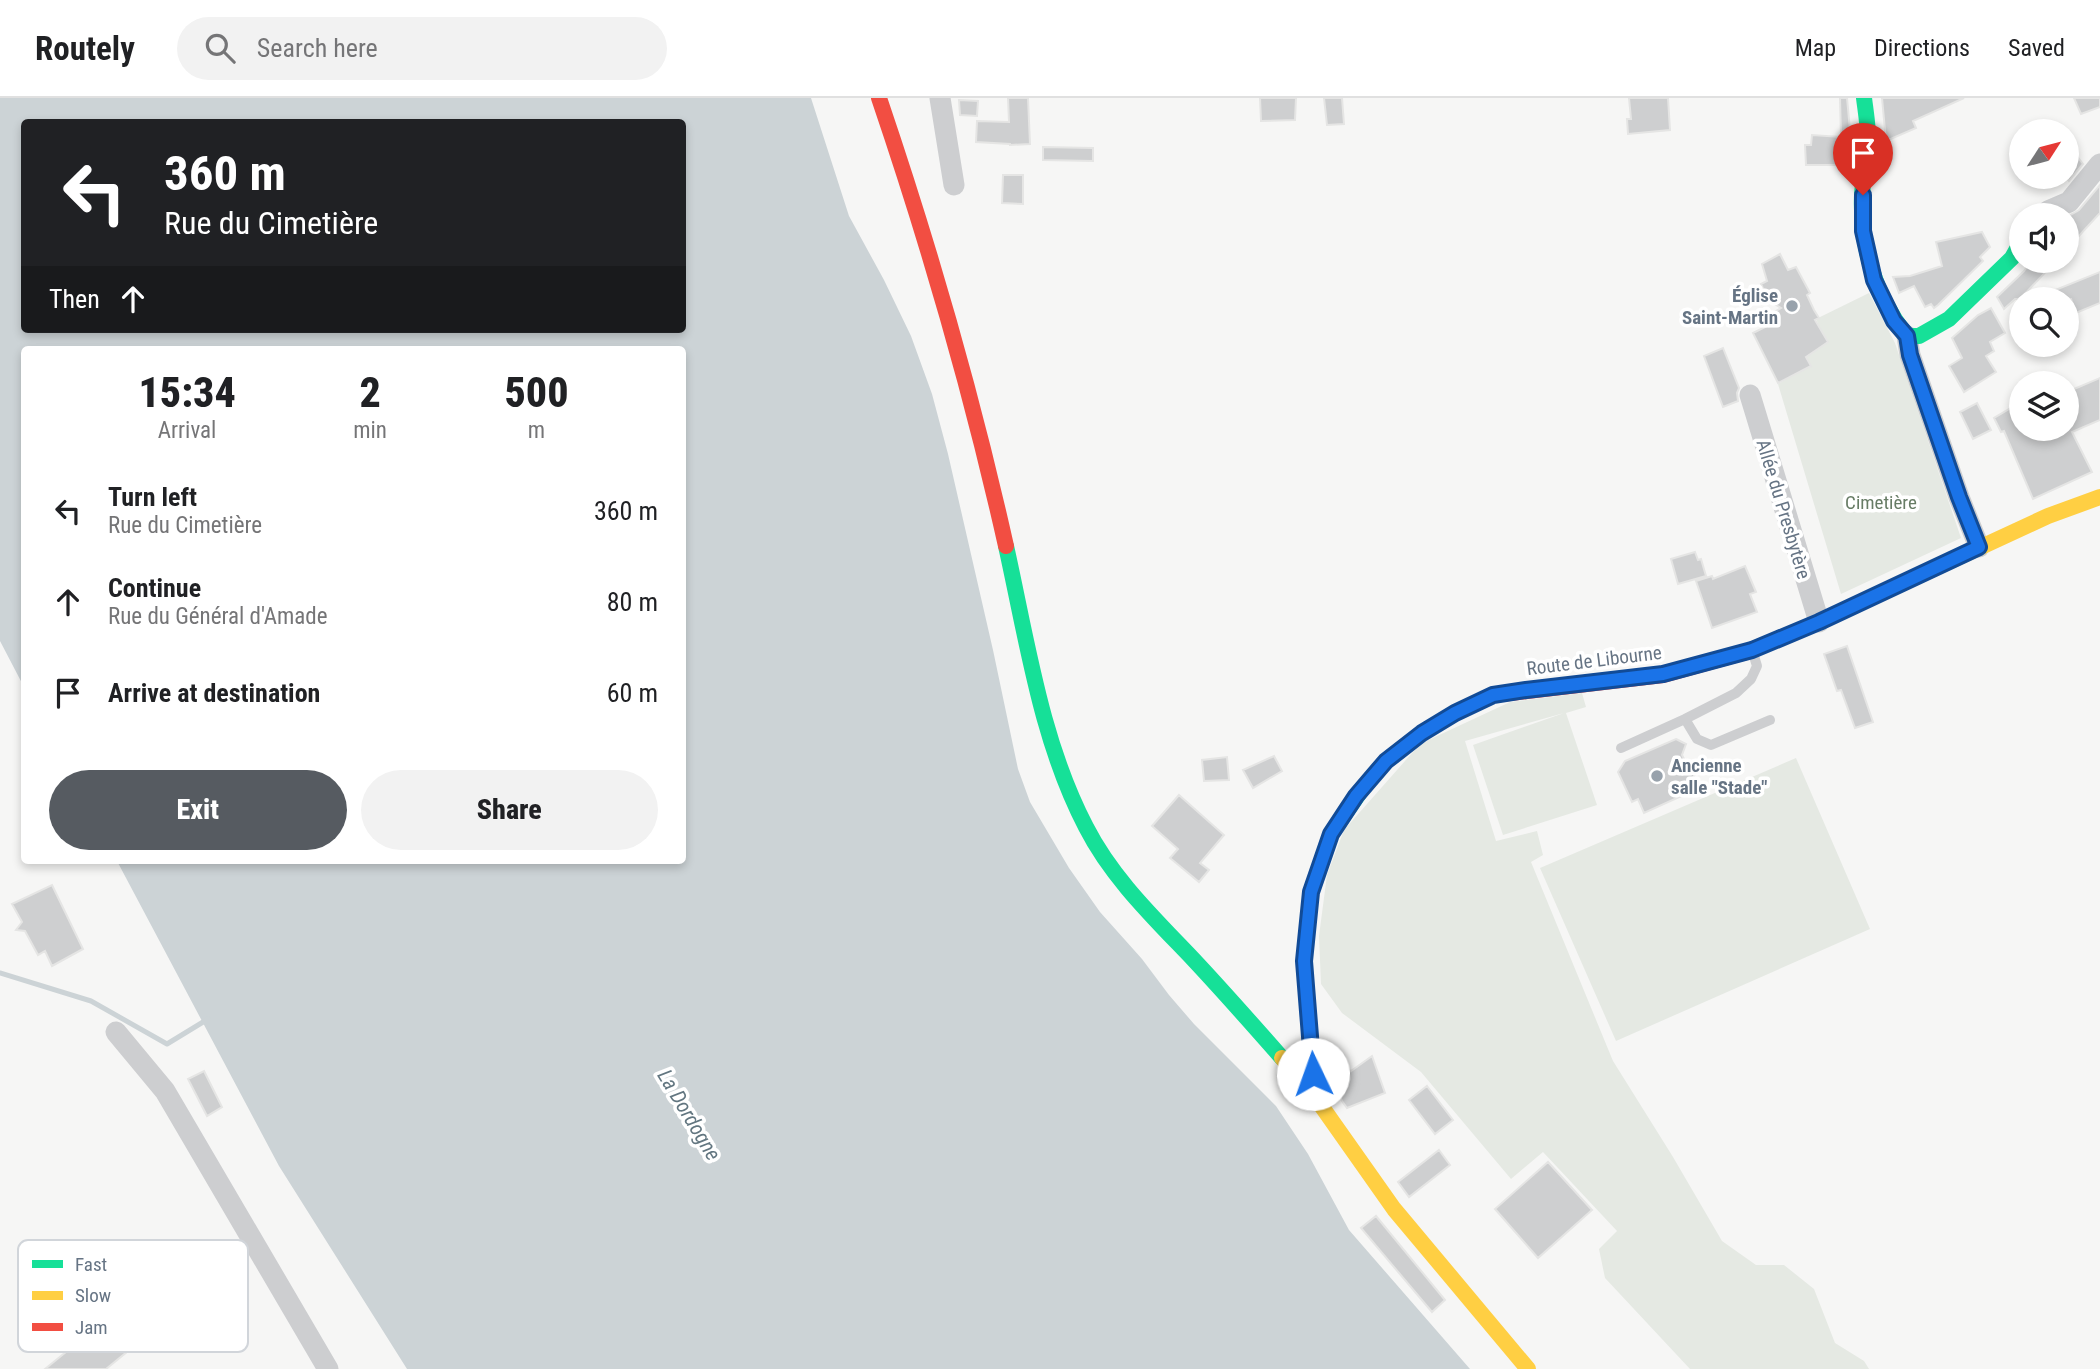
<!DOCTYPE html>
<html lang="en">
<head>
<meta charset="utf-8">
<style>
  :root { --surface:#fff; --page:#f2f2f2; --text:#202124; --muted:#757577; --line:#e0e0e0; --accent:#565b61 }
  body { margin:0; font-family:"Roboto Condensed",sans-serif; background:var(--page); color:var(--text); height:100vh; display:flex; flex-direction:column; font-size:26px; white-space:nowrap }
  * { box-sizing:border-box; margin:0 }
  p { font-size:23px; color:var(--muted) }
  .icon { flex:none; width:38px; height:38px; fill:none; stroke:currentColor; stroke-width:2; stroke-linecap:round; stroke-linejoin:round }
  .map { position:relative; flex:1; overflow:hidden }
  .details { position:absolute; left:21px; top:248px; width:665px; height:518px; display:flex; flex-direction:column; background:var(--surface); border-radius:7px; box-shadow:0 4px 10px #0003 }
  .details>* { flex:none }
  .banner { position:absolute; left:21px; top:21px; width:665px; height:214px; border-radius:7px; box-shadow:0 4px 10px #0003; background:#202124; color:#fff; overflow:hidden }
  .needle { width:46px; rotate:54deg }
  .controls { position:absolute; left:2009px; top:21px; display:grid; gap:14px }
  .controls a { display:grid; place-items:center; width:70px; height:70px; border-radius:50%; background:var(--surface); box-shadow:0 4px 10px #0003; font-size:35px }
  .pin { position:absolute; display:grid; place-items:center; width:60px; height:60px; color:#fff; margin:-72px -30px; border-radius:50% 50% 50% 0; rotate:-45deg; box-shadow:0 0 7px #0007 }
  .pin .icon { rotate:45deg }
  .me { position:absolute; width:77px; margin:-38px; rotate:357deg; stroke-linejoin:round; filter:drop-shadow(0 0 5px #0008) }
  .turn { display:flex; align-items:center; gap:24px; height:147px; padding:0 28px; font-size:32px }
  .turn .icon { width:91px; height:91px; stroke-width:2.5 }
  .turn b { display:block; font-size:49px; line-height:60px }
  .then { display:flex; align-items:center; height:66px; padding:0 28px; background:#0003; gap:14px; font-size:26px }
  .eta { display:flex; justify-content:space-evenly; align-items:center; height:119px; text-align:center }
  .eta b { font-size:42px; font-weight:800; line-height:49px }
  .primary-button { display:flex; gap:14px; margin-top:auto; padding:14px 28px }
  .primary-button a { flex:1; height:80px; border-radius:42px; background:var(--accent); color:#fff; font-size:28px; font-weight:800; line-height:80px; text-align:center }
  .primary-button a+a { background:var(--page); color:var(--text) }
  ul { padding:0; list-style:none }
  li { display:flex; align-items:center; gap:21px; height:91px; padding:0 28px }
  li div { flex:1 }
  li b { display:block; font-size:26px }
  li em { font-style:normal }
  header { display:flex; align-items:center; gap:42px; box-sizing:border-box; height:98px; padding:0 35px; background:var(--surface); border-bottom:2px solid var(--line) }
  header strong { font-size:33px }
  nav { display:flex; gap:38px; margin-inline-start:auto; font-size:24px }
  .search { width:490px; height:63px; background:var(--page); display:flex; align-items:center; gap:18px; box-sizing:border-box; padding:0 24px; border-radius:38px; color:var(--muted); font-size:26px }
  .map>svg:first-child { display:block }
</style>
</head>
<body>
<header>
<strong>Routely</strong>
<div class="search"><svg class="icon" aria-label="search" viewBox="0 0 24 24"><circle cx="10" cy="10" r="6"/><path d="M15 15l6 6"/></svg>Search here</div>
<nav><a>Map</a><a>Directions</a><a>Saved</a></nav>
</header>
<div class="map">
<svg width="2100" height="1271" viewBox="0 0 2100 1271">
  <rect width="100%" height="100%" fill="#f6f6f5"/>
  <!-- green -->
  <path fill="#e5e9e3" d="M1869 195 1895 245 1961 440 1841 496 1778 286 1810 267 1805 256 1825 242 1816 221Z
    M1582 595 1586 609 1566 615 1597 707 1503 737 1473 647 1564 615 1465 643 1496 743 1537 733 1543 757 1531 764 1613 963 1673 1059 1722 1143 1756 1167H1784L1814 1191 1835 1245 1864 1263 1869 1271H1690L1605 1180 1599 1151 1617 1133 1543 1054 1511 1081 1421 974 1342 915 1321 886 1319 838 1327 777 1344 732 1420 646 1510 604Z
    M1796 660 1870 831 1616 943 1540 770Z"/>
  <!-- water -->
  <path fill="#ccd3d6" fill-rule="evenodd" d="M0 0H811L849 118 884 182 911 238 932 296 948 356 993 552 1018 671 1030 704 1069 770 1100 814 1142 861 1169 897 1194 926 1276 1008 1308 1056 1349 1132 1470 1271H407L279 1068 117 763H682V252H24V589L0 543ZM24 24H682V231H24Z"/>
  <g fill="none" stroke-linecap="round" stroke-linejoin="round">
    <!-- stream -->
    <path stroke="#ccd3d6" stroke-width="5" d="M0 875 91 903 167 946 208 921"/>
  </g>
  <!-- building -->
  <path fill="#cecfd0" stroke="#e5e5e4" stroke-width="2" d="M1008 0H1028L1030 46 1010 47V46L976 44 977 23 1009 24Z
    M1260 0H1296L1295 22 1261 23Z
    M1324 0H1342L1344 26 1327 27Z
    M1629 0H1668L1670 32 1628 36 1627 21H1631Z
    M1840 0H1847L1851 43 1848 67H1806L1805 47H1811L1812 37 1841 39Z
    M1882 0H1964L1913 23 1916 30 1886 43Z
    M2074 0H2100V9L2081 16Z
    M959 2 978 3 977 18 960 17Z
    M2067 45 2083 66 2069 83 2067 80Z
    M1043 49 1093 50V63L1043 62Z
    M1003 77H1023V106L1002 105Z
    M2100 87V115L2067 151V119L2079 112Z
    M1982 134 1990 149 1980 159 1983 163 1938 207 1934 210 1931 206 1925 209 1914 188 1899 195 1893 179 1910 178 1942 168 1936 144Z
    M1780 156 1788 172 1796 169 1810 195 1807 197 1814 212 1819 220 1815 222 1828 244 1806 259 1811 268 1778 285 1753 235 1775 224 1771 216 1781 210 1768 202 1761 186 1767 183 1762 166Z
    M2031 163H2056L2020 201H2015L2004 211 1997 199 2024 173Z
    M2100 174V205L2076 215 2071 201H2033Z
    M1991 210 2005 235 1990 244 1994 253 1986 258 1996 274 1964 294 1949 268 1962 260 1952 240 1978 217Z
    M1723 250 1739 290 1737 295 1738 303 1723 309 1704 258Z
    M2100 280V322L2072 334 2092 374 2033 401 2004 333 2001 334 1994 320 2016 307 2021 316V331H2067V294Z
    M1977 305 1991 332 1973 341 1960 314Z
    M1695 454 1698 462 1701 461 1706 478 1678 486 1671 461Z
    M1745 468 1756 494 1750 496 1757 514 1712 530 1696 483 1712 478 1713 481Z
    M1847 548 1873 624 1855 630 1841 592 1837 593 1824 556Z
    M1676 641 1686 646 1682 657 1688 669 1698 672 1692 681 1697 691 1644 715 1638 701 1632 704 1618 674 1625 663Z
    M1274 658 1282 673 1253 690 1243 672Z
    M1227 659 1229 682 1204 683 1202 662Z
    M1179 697 1224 737 1200 765 1209 772 1199 784 1170 760 1178 751 1152 728Z
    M52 787 83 851 52 868 45 853 38 857 25 833 16 832 22 824 12 806Z
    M1372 958 1385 995 1347 1010 1342 1003 1333 980 1349 972 1351 973Z
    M204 973 222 1009 207 1018 188 981Z
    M1427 988 1453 1022 1435 1036 1409 1002Z
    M1439 1052 1450 1067 1409 1099 1398 1084Z
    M1548 1064 1592 1112 1538 1160 1495 1111Z
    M1376 1118 1445 1202 1432 1214 1361 1130Z
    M109 1214 122 1231 120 1233 133 1249 106 1271H45L93 1232 90 1229Z"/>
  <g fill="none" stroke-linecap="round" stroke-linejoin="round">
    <!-- lane -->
    <path stroke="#cdced0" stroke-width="10" d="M1685 621 1697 641 1711 647 1770 622
      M1621 650 1685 621 1736 595 1751 581 1757 568 1753 555"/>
    <!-- street -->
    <path stroke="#cdced0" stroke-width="21" d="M940 0 954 87
      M2045 117 2048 113 2069 104 2100 66
      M1907 238 1910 257 1959 399 1979 449
      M1750 297 1819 524
      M116 934 165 993 328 1271"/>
    <!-- fast -->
    <path stroke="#16e098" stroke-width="16" d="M1864 0C1866 16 1869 32 1868 48 1867 65 1863 81 1862 97 1860 148 1875 198 1907 238H1919L1949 221 2012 160 2021 144
      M1006 448C1027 542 1041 643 1086 729 1112 780 1154 820 1193 861 1223 893 1253 927 1282 960
      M1308 989 1313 976 1304 863 1311 794 1331 736 1363 690"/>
    <!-- slow -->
    <path stroke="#ffcf43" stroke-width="16" d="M1746 554 1819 524 2048 418 2100 399
      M1282 960 1308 989 1394 1111 1528 1271"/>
    <!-- jam -->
    <path stroke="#f24e42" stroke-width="16" d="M879 0C929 147 972 296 1006 448
      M1363 690 1386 663 1422 635 1455 615 1493 597 1663 577 1746 554"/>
  </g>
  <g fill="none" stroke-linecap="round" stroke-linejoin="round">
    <defs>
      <path id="route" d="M1313 976 1304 863 1311 794 1331 736 1356 698 1386 663 1422 635 1455 615 1493 597 1526 592 1663 576 1752 552 1819 524 1979 449 1959 399 1910 257 1907 238 1894 223 1874 182 1863 133V97"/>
    </defs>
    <!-- route casing -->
    <use href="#route" stroke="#114b97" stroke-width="18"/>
    <!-- route -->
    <use href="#route" stroke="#1a73e8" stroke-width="12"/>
  </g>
  <!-- markers -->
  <g fill="#98a2ac" stroke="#fff" stroke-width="2.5">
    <circle cx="1792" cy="208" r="7"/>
    <circle cx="1657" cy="678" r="7"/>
  </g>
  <g text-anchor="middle" stroke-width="7" stroke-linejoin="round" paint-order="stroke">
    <!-- poi labels -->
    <g font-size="19" font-weight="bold" fill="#667484" stroke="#fff" text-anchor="end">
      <text x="1778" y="204">Église<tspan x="1778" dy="22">Saint-Martin</tspan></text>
      <text x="1671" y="674" text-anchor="start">Ancienne<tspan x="1671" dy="22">salle "Stade"</tspan></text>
    </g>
    <!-- park labels -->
    <g font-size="19" fill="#677c65" stroke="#fff">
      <text x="1881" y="411">Cimetière</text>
    </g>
    <!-- street labels -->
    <g font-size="19" fill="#667484" stroke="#fff">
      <text transform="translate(1784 411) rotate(73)" y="7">Allée du Presbytère</text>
      <text transform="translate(1594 562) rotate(-7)" y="7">Route de Libourne</text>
    </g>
    <!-- water labels -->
    <g font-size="21" font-style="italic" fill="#627680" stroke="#fff">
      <text transform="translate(689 1017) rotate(59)" y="7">La Dordogne</text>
    </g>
  </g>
  <!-- legend -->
  <rect x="18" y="1142" width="230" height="112" rx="10" fill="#fff" stroke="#d1d5da" stroke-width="2"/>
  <rect x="32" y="1162" width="31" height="8" fill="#16e098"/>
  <rect x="32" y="1193" width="31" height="9" fill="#ffcf43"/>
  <rect x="32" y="1225" width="31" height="8" fill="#f24e42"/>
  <g font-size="19" fill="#667484">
    <text x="75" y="1173">Fast</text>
    <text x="75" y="1204">Slow</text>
    <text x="75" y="1236">Jam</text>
  </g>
</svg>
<div class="controls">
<a><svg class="needle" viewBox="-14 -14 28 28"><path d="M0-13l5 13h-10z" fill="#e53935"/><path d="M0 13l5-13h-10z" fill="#757577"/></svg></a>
<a><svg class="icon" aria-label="sound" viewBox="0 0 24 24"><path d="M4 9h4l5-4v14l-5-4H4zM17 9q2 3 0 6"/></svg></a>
<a><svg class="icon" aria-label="search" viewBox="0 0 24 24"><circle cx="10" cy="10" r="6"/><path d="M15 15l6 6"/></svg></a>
<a><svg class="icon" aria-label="layers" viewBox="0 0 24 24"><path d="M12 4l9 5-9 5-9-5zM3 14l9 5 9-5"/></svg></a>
</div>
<div class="pin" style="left:1863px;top:97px;background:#d93025"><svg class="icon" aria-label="arrive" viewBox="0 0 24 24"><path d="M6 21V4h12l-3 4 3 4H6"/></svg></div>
<svg class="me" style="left:1313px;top:976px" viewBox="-20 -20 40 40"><circle r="19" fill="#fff"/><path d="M0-13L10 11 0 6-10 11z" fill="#1a73e8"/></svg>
<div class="banner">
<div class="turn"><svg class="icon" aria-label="left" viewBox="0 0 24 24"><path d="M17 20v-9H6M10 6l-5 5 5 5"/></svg><div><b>360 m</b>Rue du Cimetière</div></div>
<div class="then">Then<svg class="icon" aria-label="ahead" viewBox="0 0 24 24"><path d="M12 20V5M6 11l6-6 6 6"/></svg></div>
</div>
<section class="details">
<div class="eta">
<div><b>15:34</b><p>Arrival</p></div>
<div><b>2</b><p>min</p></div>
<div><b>500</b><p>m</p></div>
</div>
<ul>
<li><svg class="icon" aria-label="left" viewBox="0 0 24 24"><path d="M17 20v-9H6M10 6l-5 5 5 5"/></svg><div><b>Turn left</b><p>Rue du Cimetière</p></div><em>360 m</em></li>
<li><svg class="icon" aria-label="ahead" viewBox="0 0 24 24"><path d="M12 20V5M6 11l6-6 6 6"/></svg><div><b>Continue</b><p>Rue du Général d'Amade</p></div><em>80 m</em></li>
<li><svg class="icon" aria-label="arrive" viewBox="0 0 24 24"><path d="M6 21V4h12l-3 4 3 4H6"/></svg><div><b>Arrive at destination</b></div><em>60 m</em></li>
</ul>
<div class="primary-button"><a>Exit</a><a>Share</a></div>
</section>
</div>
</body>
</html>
